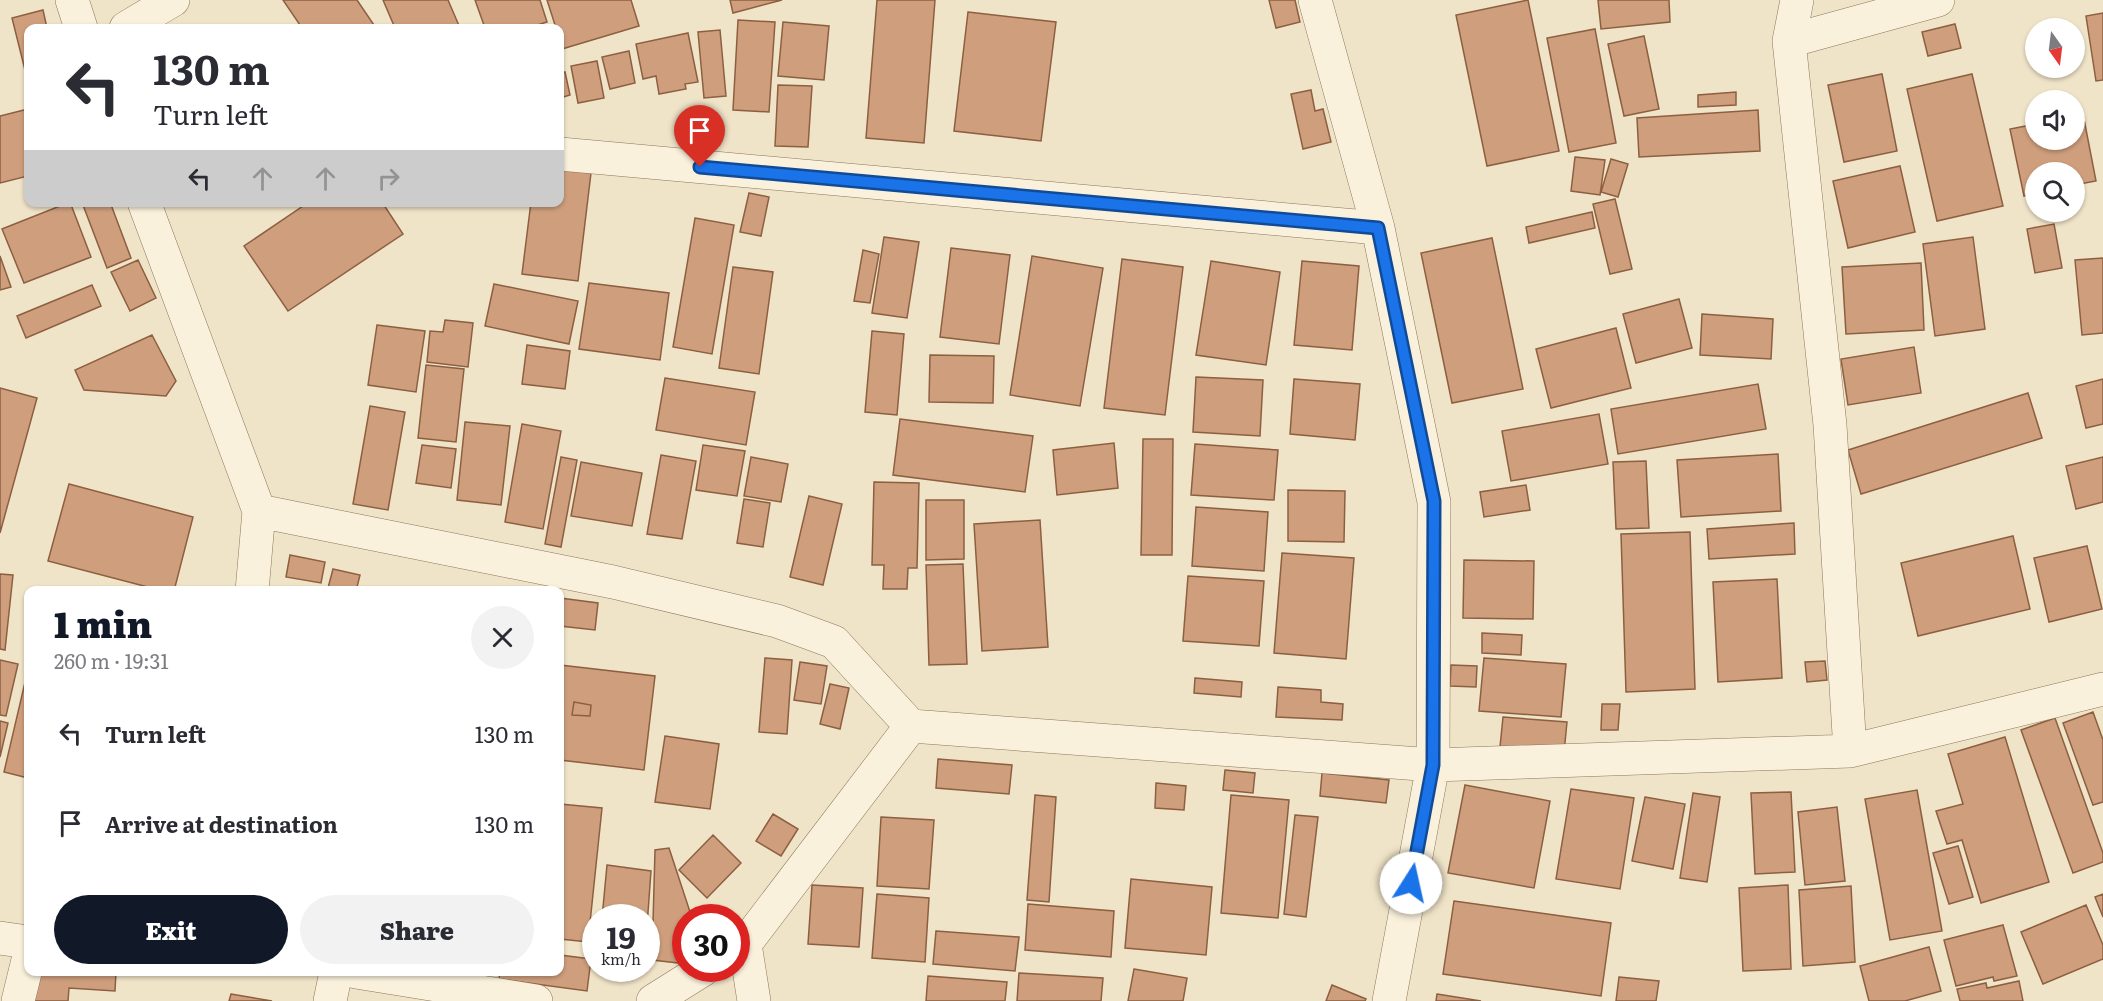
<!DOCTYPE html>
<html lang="en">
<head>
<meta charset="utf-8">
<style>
  :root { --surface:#fff; --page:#f2f2f3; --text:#2b2b33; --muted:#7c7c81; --accent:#111827 }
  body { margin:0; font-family:Literata,serif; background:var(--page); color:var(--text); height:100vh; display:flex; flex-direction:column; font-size:22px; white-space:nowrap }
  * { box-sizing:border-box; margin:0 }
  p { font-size:20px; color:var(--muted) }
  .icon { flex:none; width:33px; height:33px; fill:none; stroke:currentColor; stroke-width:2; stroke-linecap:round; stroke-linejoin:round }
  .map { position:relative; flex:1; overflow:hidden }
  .side { position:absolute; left:24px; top:586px; width:540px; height:390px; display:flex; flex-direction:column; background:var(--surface); border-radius:12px; box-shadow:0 2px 4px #0004 }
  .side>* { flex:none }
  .top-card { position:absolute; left:24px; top:24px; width:540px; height:183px; border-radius:12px; box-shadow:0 2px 4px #0004; background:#fff; color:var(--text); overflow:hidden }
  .needle { width:39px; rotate:166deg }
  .tools { position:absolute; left:2025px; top:18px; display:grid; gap:12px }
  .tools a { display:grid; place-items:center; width:60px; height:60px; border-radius:50%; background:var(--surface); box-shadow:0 2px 4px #0004; font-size:30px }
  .speed { position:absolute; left:582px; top:904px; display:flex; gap:12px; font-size:30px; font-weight:700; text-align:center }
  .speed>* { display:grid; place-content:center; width:78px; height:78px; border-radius:50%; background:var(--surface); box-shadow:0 2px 4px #0004; line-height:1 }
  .speed small { font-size:15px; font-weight:400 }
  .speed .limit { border:9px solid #d22; background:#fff; color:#111 }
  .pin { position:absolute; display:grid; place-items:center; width:51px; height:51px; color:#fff; margin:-62px -26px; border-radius:50% 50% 50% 0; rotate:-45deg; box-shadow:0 0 6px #0007 }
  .pin .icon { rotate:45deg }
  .me { position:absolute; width:66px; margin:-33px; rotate:10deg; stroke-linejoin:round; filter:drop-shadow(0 0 4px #0008) }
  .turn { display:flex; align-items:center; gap:21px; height:126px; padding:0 30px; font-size:27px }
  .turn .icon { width:78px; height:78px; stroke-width:2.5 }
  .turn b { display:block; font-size:42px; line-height:51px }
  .lanes { display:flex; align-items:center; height:57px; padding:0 30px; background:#0003; justify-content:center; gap:30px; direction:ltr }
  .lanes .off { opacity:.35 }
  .round { display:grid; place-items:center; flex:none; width:63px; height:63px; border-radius:32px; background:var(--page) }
  .headline { display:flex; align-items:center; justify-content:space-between; height:102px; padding:0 30px }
  h1 { font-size:36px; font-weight:800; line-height:45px; color:var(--accent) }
  .primary-button { display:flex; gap:12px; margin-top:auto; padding:12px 30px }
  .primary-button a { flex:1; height:69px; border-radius:36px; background:var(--accent); color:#fff; font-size:24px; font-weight:800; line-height:69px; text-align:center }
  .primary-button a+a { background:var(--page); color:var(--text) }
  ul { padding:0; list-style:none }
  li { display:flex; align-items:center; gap:18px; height:90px; padding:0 30px }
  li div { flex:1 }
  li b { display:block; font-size:22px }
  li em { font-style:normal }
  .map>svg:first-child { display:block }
</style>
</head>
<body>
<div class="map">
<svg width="2103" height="1001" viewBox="0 0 2103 1001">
  <rect width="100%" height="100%" fill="#f0e4c8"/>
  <!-- building -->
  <path fill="#cf9f7d" stroke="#8d5f41" stroke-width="1.5" fill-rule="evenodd" d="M283 0H357L376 28H302Z
    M383 0H448L460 28H395Z
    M475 0H540L547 22 528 28H485Z
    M547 0H631L639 26 562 49 560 40V28H556Z
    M730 0H782L733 13Z
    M877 0H935L924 143 866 138Z
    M1269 0H1295L1300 22 1276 28Z
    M1528 0 1559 151 1487 166 1456 15Z
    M1598 0H1669L1670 22 1601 29Z
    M43 10 47 28H28V82L12 18Z
    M968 12 1056 22 1041 141 954 131Z
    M2103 13V80L2096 81 2086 16Z
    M738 20 775 22 769 112 733 110Z
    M783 22 829 26 824 80 778 76Z
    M1955 24 1961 48 1928 56 1922 32Z
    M1595 29 1616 143 1569 152 1547 38Z
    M720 30 726 96 704 98 698 32Z
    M688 33 698 82 685 84 686 89 659 94 656 76 643 79 636 44Z
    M1644 36 1659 109 1624 116 1608 44Z
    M629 51 635 83 610 89 602 57Z
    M597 61 604 98 578 103 571 66Z
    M565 72 570 95 560 98V73Z
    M1882 74 1897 151 1844 162 1828 85Z
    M1972 74 2003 206 1937 221 1907 89Z
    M778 85 812 86 808 147 775 146Z
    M1311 90 1315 111 1323 109 1331 142 1303 149 1291 94Z
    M1736 92V105L1698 107V95Z
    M28 109V176L0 183V116Z
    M1758 110 1760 151 1639 157 1637 118Z
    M2083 114 2096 181 2074 185V172H2036V193L2024 196 2010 129 2036 124V140H2074V116Z
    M1575 157 1605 160 1600 195 1571 191Z
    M1611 159 1628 164 1618 197 1601 192Z
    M1900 166 1915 232 1848 248 1833 181Z
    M560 169 591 173 578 281 522 274 531 202H560Z
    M749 193 769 197 761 236 740 232Z
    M1615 199 1632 269 1610 274 1593 204Z
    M70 202 91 257 24 283 2 229Z
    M89 202H110L131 258 107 268 83 205Z
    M309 202H382L403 234 288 311 244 246Z
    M1592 212 1595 228 1529 243 1526 227Z
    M695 218 734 225 712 354 673 347Z
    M2054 224 2062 268 2035 273 2027 229Z
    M884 237 919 242 907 318 872 313Z
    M1973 237 1985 329 1935 336 1923 244Z
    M1492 238 1523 389 1452 403 1421 253Z
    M951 248 1010 255 999 344 940 337Z
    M863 250 879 254 870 303 854 301Z
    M0 256 11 287 0 290Z
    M1032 256 1103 268 1080 406 1010 395Z
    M2103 258V333L2082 335 2075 260Z
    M1122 259 1183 267 1165 415 1104 408Z
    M138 260 156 298 130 311 111 272Z
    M1211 261 1280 272 1266 365 1196 355Z
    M1302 261 1359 266 1352 350 1294 345Z
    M1921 263 1924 330 1846 334 1842 267Z
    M733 267 773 272 759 374 719 368Z
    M589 283 669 293 660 360 579 349Z
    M494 284 578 301 569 344 485 326Z
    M92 285 101 306 26 338 17 316Z
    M1679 299 1692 348 1636 363 1623 314Z
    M1702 314 1773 319 1771 359 1700 355Z
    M445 320 473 323 468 367 427 362 430 331 443 332Z
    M377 325 425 331 416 392 368 385Z
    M1616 328 1631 388 1551 408 1536 349Z
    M872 331 904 334 897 415 865 412Z
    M152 335 176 381 166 396 84 390 75 370Z
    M527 345 570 351 565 389 522 384Z
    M1914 347 1921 393 1848 405 1841 359Z
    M930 355 994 356 993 403 929 402Z
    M426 365 464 369 456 442 418 438Z
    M1196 377 1263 380 1260 436 1193 432Z
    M665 378 755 392 746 445 656 430Z
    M1294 379 1360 384 1355 440 1290 434Z
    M2103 379V424L2086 428 2076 386Z
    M1758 384 1766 429 1618 454 1611 409Z
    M0 388 37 398 0 533Z
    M2028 393 2042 438 1861 494 1848 450Z
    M370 406 405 412 388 510 353 504Z
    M1599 414 1608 464 1511 481 1502 431Z
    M900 419 1033 436 1025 492 893 475Z
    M465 422 510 426 501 505 457 500Z
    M522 424 561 431 543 529 505 522Z
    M1143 439H1173L1172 555H1141Z
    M1114 443 1118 488 1057 495 1053 450Z
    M1195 444 1278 450 1274 500 1191 495Z
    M422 445 456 449 451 488 416 483Z
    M703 445 745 451 737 496 696 490Z
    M1778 454 1781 511 1681 517 1677 460Z
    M661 455 696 461 682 539 647 534Z
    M561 457 577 460 561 547 545 544Z
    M751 457 788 464 781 502 744 496Z
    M2103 457V502L2076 509 2066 466Z
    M1646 461 1649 528 1616 529 1613 462Z
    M581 462 642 473 632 526 571 516Z
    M874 482 919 483 917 568H908L907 589H883L884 565H872Z
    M69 484 193 517 174 591H163L48 561Z
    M1526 485 1530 510 1484 517 1480 492Z
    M1288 490 1345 491 1344 542 1288 541Z
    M809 496 842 504 823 585 790 577Z
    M744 499 770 503 763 547 737 543Z
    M926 500H964V559L926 560Z
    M1196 507 1268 512 1264 571 1192 566Z
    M1040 520 1048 647 982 651 974 524Z
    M1794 523 1795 554 1709 559 1707 529Z
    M1690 532 1695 689 1626 692 1621 534Z
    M2013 536 2030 609 1918 636 1901 563Z
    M2087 546 2102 609 2049 622 2034 558Z
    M1282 553 1354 558 1346 659 1274 653Z
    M290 555 325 562 321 583 286 577Z
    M1464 560 1534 561 1533 619 1463 618Z
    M963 564 967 664 929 665 926 565Z
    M333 569 360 575 356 591H343L328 588Z
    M0 574 13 575 5 650 0 649Z
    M1188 576 1264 581 1259 646 1183 641Z
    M1777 579 1782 678 1718 682 1713 582Z
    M560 598 598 603 595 630 560 626Z
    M1482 633 1522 635 1521 655 1482 653Z
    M765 658 792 660 787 734 759 732Z
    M1484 658 1566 664 1561 717 1479 711Z
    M0 660 18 664 6 716 0 715Z
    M1825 661 1827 680 1807 682 1805 662Z
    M800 662 827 666 821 704 794 700Z
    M560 665 655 676 644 770 560 760ZM574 702 591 705 590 716 572 715Z
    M1451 665 1477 666 1476 687 1450 686Z
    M26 678 28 679V778L4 772Z
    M1195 678 1242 682 1241 697 1194 693Z
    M830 684 849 688 840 729 820 724Z
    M1278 687 1321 690V702L1343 704 1342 720 1276 717Z
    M574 702 591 705 590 716 572 715Z
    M1602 704H1620L1618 730H1601Z
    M2093 712 2103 740V802L2093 805 2063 723Z
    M1503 717 1567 722 1564 753 1500 747Z
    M2055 718 2103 853V862L2073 873 2021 730Z
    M0 721 8 723 0 757Z
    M665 736 719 744 710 809 655 802Z
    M2005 737 2049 882 1981 903 1962 840 1947 844 1936 811 1963 804 1948 754Z
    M938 759 1012 765 1009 794 936 788Z
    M1225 770 1255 773 1253 793 1223 790Z
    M1322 773 1389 780 1386 803 1320 796Z
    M1156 783 1186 786 1184 810 1155 808Z
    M1465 785 1550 801 1534 888 1448 873Z
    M1571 789 1634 798 1620 889 1556 879Z
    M1917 790 1942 931 1890 940 1865 799Z
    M1791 792 1795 872 1755 874 1751 793Z
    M1693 793 1720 797 1707 882 1680 878Z
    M1035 795 1056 797 1049 902 1027 900Z
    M1231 795 1289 800 1278 918 1221 913Z
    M1645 797 1685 804 1673 869 1632 861Z
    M560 804 602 808 588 942 560 939Z
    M1837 807 1845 881 1805 885 1798 812Z
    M773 814 798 829 781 856 756 841Z
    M1295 815 1318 817 1306 917 1284 914Z
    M881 817 934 820 929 889 877 886Z
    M713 835 741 863 707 898 679 870Z
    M1958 846 1973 897 1949 904 1933 853Z
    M669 848 692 918H686V960L678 963 652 960 655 850Z
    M607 865 651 871 646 940V918H602Z
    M1131 879 1212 887 1206 955 1125 948Z
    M812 885 863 888 859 947 808 944Z
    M1788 885 1791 969 1743 971 1739 888Z
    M1851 886 1855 962 1803 966 1799 890Z
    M877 894 929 898 925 962 872 958Z
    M2103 894V917L2095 897Z
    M1454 901 1611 923 1601 996 1443 974Z
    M1028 904 1114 911 1111 957 1025 950Z
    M2086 905 2103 945V959L2043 984 2021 932Z
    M2003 925 2017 976 1994 981 1993 977 1956 986 1944 940Z
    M936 931 1019 937 1015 971 933 964Z
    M1929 947 1941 991 1905 1001H1869L1860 966Z
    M560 955 591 959 587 991 499 979 500 972H560Z
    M1134 969 1187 978 1183 1001H1128Z
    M37 972H116L115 991 69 988 68 1001H35Z
    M1019 973 1103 978 1101 1001H1017Z
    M928 976 1007 982 1005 1001H926Z
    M1619 977 1659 981 1656 1001H1616Z
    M2019 981 2023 1001H1960L1957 989 1986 983 1987 988Z
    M1332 985 1366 999 1365 1001H1326Z
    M231 994 272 1001H229Z
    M1437 994 1481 1001H1436Z"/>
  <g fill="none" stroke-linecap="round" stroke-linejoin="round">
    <defs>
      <path id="minor" d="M72 0 81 28
        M1315 0 1378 228 1434 502 1433 765 1389 1001
        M1797 0 1789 41 1830 425 1850 751
        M126 28 173 0
        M1789 41 1938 0
        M560 154 1378 228
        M144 202 259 511 252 591
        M259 511 613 582 777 621 834 642 911 726 1433 765 1850 751 2103 689
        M0 938 28 942
        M745 944 754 1001
        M736 949 745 944 911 726
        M356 972 536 1001
        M18 1001 28 960
        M330 1001 336 972
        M653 1001 704 969"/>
    </defs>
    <!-- minor casing -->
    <use href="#minor" stroke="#8d765c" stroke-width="34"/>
    <!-- minor -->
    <use href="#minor" stroke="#faf1dc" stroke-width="33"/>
  </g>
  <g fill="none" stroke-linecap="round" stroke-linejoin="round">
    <defs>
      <path id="route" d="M700 167 1378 228 1434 501 1433 765 1411 883"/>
    </defs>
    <!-- route casing -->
    <use href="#route" stroke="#114b97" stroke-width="15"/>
    <!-- route -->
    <use href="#route" stroke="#1a73e8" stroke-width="10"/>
  </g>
</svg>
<div class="tools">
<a><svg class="needle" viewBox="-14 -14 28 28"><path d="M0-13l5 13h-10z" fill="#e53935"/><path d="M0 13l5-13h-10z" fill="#7c7c81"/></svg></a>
<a><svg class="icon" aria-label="sound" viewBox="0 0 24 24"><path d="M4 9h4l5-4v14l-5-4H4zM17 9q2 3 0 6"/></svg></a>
<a><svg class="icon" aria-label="search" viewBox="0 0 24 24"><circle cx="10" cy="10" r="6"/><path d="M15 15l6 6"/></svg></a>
</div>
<div class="speed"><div>19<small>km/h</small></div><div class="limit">30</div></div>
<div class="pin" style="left:700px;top:167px;background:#d93025"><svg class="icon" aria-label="arrive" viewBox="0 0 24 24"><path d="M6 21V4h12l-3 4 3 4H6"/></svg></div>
<svg class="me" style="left:1411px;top:883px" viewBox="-20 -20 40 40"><circle r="19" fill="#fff"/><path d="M0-13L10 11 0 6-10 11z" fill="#1a73e8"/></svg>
<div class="top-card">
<div class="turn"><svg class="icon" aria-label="left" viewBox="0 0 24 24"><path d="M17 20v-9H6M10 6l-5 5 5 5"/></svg><div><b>130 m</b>Turn left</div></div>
<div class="lanes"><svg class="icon" aria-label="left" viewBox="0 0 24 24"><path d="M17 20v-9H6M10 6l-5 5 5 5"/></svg><svg class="icon off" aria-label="ahead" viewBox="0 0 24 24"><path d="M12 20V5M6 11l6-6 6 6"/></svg><svg class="icon off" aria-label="ahead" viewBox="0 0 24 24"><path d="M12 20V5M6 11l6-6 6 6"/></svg><svg class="icon off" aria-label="right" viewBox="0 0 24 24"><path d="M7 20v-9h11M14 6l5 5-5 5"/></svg></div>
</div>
<section class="side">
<div class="headline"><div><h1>1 min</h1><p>260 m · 19:31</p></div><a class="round"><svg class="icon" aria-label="close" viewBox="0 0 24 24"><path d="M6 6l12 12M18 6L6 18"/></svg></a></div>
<ul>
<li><svg class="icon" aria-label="left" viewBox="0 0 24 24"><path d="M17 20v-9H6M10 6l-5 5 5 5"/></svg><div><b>Turn left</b></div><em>130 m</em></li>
<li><svg class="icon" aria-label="arrive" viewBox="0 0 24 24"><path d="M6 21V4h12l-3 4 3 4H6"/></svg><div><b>Arrive at destination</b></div><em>130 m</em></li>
</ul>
<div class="primary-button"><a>Exit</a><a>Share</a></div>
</section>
</div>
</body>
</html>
